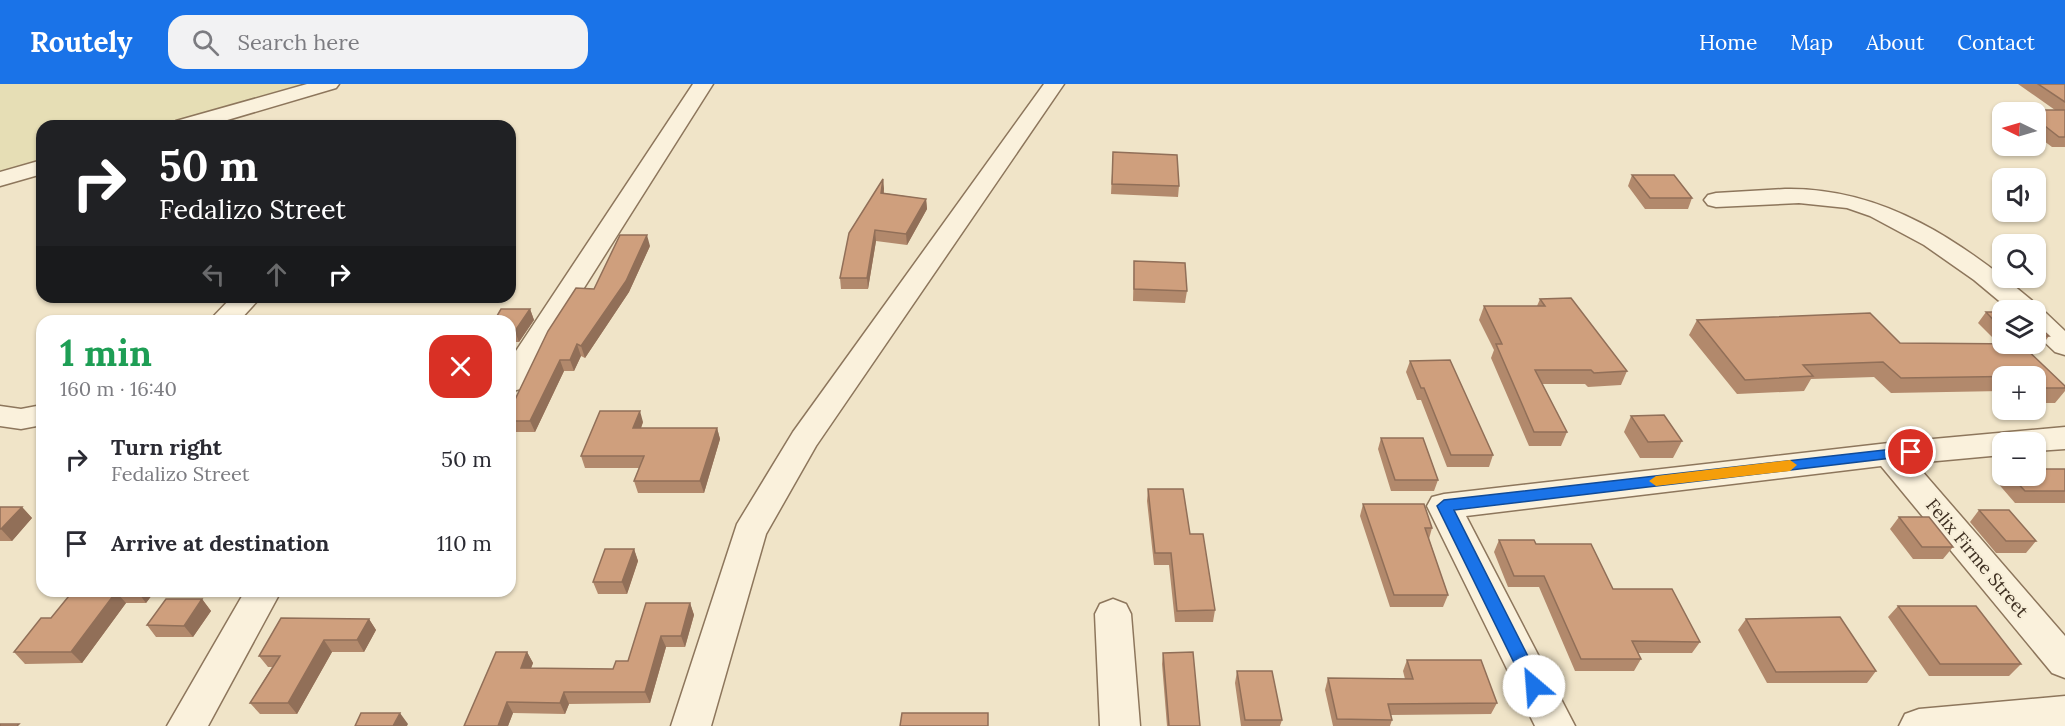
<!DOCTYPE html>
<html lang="en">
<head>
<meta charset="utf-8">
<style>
  :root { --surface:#fff; --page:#f2f2f3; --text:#2b2b33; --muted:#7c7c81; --accent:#1a73e8 }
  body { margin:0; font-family:Lora,serif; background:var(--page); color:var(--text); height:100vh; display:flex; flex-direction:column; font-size:22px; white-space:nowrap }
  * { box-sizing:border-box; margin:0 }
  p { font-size:20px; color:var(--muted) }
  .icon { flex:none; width:33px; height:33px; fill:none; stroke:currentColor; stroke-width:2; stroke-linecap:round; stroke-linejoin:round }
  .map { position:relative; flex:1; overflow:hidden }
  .side { position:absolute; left:36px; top:231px; width:480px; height:282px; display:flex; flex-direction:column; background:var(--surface); border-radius:18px; box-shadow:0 2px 4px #0004 }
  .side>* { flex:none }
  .hud { position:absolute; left:36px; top:36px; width:480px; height:183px; border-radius:18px; box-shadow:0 2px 4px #0004; background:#202124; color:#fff; overflow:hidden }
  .needle { width:39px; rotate:275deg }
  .buttons { position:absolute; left:1992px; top:18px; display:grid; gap:12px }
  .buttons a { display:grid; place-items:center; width:54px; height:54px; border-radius:12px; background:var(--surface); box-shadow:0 2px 4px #0004; font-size:30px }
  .pin { position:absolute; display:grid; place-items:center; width:51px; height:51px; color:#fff; margin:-26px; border:3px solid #fff; border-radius:50%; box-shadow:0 2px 6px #0007 }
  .me { position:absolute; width:66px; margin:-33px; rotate:333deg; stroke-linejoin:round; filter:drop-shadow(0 0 4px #0008) }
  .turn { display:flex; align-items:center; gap:21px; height:126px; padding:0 24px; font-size:27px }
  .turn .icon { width:78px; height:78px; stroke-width:2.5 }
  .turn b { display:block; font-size:42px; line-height:51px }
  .lanes { display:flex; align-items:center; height:57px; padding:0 24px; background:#0003; justify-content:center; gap:30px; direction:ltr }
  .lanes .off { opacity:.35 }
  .round { display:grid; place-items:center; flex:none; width:63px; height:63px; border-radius:18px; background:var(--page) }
  .summary { display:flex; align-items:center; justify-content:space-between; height:102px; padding:0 24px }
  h1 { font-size:36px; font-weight:700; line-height:45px; color:#1e9e55 }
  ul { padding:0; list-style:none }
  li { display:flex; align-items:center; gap:18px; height:84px; padding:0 24px }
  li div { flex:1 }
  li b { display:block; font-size:22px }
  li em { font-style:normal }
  header { display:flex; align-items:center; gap:36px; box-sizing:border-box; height:84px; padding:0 30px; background:var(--accent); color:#fff }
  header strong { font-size:28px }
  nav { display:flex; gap:33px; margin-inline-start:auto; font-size:21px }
  .search { width:420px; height:54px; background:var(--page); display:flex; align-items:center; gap:15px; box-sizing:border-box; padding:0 21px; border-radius:18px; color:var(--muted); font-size:22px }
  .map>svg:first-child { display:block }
</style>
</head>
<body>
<header>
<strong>Routely</strong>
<div class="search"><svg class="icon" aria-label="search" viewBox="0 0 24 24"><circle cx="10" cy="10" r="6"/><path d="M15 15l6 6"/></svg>Search here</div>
<nav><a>Home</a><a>Map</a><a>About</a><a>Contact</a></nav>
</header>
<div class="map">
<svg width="2065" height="642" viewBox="0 0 2065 642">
  <rect width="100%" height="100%" fill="#f0e4c8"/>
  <!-- farmland -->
  <path fill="#e6deb5" d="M0 0H313L168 42H42V78L0 90Z"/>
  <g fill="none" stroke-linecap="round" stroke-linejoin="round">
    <defs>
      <path id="minor" d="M307 0H339L336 4 207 42H173L176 37Z
        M693 0H713L520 305 510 308V276Z
        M1044 0H1064L816 362 766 450 711 642H671L737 440 793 348Z
        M42 76V90L0 102V88Z
        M1785 105C1884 103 1964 159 2036 220L2039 227 2046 229 2065 247V271L2055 268 2036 250V226H2010L1974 196 1924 161 1870 132 1847 124 1799 119 1716 123 1708 121 1704 116 1708 111 1716 109Z
        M232 213H261L239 237H209Z
        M42 321V341L21 345 0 342V322L21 325Z
        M2065 343V365L2036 367V358H2002V371L1915 379 2065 552V594L2052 589 1881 382 1466 432 1575 642H1535L1427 422 1432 413 1444 410 1889 359Z
        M245 507H281L208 642H167Z
        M1113 515 1126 520 1131 530 1140 642H1100L1095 530 1100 520Z
        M2065 612V642H1899L1905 630 1919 625Z"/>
    </defs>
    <!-- minor casing -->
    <use href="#minor" stroke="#8d765c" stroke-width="3"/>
    <!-- minor -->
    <use href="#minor" fill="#faf1dc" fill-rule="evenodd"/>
  </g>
  <!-- wall -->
  <path fill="#b2896c" d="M2018 0H2065V63H2052L2036 51V28H2020L2022 26H2055Z
    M1113 68 1179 102 1178 113 1111 110Z
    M1632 91 1692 114 1688 125H1645L1628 102Z
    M883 95 884 109 926 115 927 125 907 161 876 157 868 205H841L840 194Z
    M650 162 629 208 585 274 581 272 574 287H564L535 348H510V326L594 205Z
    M1134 177 1187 207 1185 219 1133 217Z
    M1540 215 1627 287 1621 301 1588 303 1585 300H1542L1567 348 1561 362H1529L1491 274 1494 266 1479 236 1484 222H1537Z
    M530 225 534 236 519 258H510V237Z
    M1986 228H2002V260H2036V240L2049 252 2040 264H2025L2065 302V307L2055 319H2036V292H2002V307L1891 309 1874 293 1811 295 1804 307 1737 310 1689 251 1697 236 1900 259H1998L1978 239Z
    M1410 277 1493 371 1489 383H1447L1421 316H1417L1406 288Z
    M1631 332 1682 357 1673 374H1640L1624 348Z
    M643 338 641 344H717L720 355 704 409H638L634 397 639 384H585L581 372Z
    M1381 354 1438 396 1434 407H1391L1378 365Z
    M2065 385V419H2015L1996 397 2002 389V392H2036Z
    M1148 405 1190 450 1215 526 1213 538H1175L1169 481H1154L1147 417Z
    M1363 420 1432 444 1429 455 1448 511 1443 523H1390L1360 432Z
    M0 423H22L32 434 12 457H0Z
    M1979 426 2036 457 2026 469H1996L1970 438Z
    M1899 433 1953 463 1943 475H1913L1890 445Z
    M1499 456 1536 460 1613 505 1700 558 1692 569H1638L1641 575 1634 587H1575L1539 503H1508L1494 468Z
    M634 465 638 477 627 510H598L593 498Z
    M73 507H155L146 519H126L82 579 25 580 14 568 51 534Z
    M202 515 211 527 193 553H156L147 541Z
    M690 519 694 531 685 563H666L650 619 569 620 565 630 513 629 508 642H464L527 568 533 579 531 584 613 585 628 577Z
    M1898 522 2021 580 2009 592H1929L1888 533Z
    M369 535 376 546 364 568H332L297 630H260L250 619 272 583H268L259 572Z
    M1746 535 1876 587 1867 599H1767L1738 546Z
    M1163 569 1200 642H1167L1162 580Z
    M1407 576 1497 619 1491 630 1391 631 1392 636 1390 642H1333L1325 606 1328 594 1405 595 1403 587Z
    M1237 587 1282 636 1280 642H1241L1235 599Z"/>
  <!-- shaded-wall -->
  <path fill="#916f58" d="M883 95 884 105 882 120 881 109Z
    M926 115 927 125 907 161 906 150Z
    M875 146 876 157 868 205 867 194Z
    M647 151 650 162 629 208 585 274 581 262Z
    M530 225 534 236 519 258 515 247Z
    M577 260 581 272 574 287 570 276Z
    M560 276 564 287 535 348 530 337Z
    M640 327 643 338 637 355 633 344Z
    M717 344 720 355 704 409 700 397Z
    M22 423 32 434 12 457 1 445Z
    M634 465 638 477 627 510 622 498Z
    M137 507H155L146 519Z
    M116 508 126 519 82 579 71 568Z
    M202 515 211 527 193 553 184 542Z
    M690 519 694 531 685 563 681 552Z
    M369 535 376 546 364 568 357 556Z
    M661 552 666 563 650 619 645 608Z
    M324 556 332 568 297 630 288 619Z
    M527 568 533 579 527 595 521 584Z
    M564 608 569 620 565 630 560 619Z
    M507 618 513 629 508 642H498Z
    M400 629 408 640 407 642H393Z"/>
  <!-- building -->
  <path fill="#cf9f7d" stroke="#916f58" stroke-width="1.5" d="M2038 0H2065V18Z
    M2022 26H2065V53H2059L2036 35V28H2026Z
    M1113 68 1177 71 1179 102 1112 100Z
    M1632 91H1674L1692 114H1650Z
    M883 95 881 109 926 115 906 150 875 146 867 194H840L849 149Z
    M620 151H647L626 197 581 262 577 260 570 276H560L530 337H510V326L548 247 576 204 594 205Z
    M1134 177 1185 179 1187 207 1134 205Z
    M1571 214 1627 287 1594 289 1591 286H1535L1567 348H1534L1496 260H1502L1484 222H1545L1540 215Z
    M501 225H530L515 247H510V237H494Z
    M1986 228H2002V245Z
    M1870 229 1900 259 2021 260 2065 302V304H2036V292L1901 294 1883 278 1803 281 1813 292 1745 296 1697 236Z
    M2036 240 2049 252H2036Z
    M1450 276 1493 371H1451L1424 304H1421L1410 277Z
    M600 327H640L633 344H717L700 397H634L644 372H581Z
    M1664 331 1682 357 1648 358 1631 332Z
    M1381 354H1423L1438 396H1395Z
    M2036 385H2065V407H2025L2011 392H2036Z
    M1148 405H1183L1190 450H1203L1215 526 1177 527 1171 469H1155Z
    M1363 420H1424L1432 444H1425L1448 511H1394Z
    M0 423H22L1 445H0Z
    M1979 426H2009L2036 457H2006Z
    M1899 433H1929L1953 463H1922Z
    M1499 456H1534L1536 460H1591L1613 505H1672L1700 558 1632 557 1641 575H1581L1544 492H1514Z
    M605 465H634L622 498H593Z
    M73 507H137L116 508 71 568H14L41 534H51Z
    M166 515H202L184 542 147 541Z
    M646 519H690L681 552H661L645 608H564L560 619 507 618 498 642H464L496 568H527L521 584 613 585 616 577H628Z
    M1898 522H1976L2021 580H1940Z
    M1840 533 1876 587 1776 588 1746 535Z
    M281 534 369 535 357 556H324L288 619H250L280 572H259Z
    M1193 568 1200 642H1169L1163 569Z
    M1407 576H1481L1497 619 1388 620 1392 636 1337 635 1328 594 1413 595Z
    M1237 587H1272L1282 636H1245Z
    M361 629H400L393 642H355Z
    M902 629H988V642H900Z
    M0 640H19L17 642H0Z"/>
  <!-- route -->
  <path fill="#1a73e8" stroke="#114b97" stroke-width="1.5" d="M1911 363 1917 364V371L1454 426 1543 602 1541 607 1534 609 1528 607 1437 422 1444 416Z"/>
  <!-- slow -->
  <path fill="#f59e0b" d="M1790 376 1797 381 1790 387 1656 402 1649 397 1656 392Z"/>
  <g text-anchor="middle" stroke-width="4.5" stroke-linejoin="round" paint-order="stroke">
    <!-- street labels -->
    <g font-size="18" fill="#3d2e20" stroke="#f7eed8">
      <text transform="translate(1977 474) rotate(50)" y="6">Felix Firme Street</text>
    </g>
  </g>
</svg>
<div class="buttons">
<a><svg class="needle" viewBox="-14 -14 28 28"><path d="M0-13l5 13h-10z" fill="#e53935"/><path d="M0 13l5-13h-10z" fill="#7c7c81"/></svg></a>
<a><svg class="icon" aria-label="sound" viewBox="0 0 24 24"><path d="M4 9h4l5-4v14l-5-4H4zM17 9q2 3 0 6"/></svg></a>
<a><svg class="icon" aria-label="search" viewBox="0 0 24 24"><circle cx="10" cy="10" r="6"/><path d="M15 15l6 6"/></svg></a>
<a><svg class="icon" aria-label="layers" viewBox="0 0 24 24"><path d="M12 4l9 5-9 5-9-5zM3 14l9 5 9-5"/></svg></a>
<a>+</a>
<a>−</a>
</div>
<div class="pin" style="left:1911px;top:368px;background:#d93025"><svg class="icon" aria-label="arrive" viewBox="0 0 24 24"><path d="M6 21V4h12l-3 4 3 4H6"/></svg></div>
<svg class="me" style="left:1534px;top:602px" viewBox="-20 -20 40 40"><circle r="19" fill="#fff"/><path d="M0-13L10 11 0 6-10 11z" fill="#1a73e8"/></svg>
<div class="hud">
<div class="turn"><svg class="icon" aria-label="right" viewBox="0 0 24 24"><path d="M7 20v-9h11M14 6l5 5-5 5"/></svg><div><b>50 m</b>Fedalizo Street</div></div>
<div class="lanes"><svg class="icon off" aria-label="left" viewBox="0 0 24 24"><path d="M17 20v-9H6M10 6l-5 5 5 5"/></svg><svg class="icon off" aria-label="ahead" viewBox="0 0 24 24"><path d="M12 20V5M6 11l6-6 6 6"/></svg><svg class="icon" aria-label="right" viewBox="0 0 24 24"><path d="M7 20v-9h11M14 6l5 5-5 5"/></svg></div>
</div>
<section class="side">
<div class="summary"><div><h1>1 min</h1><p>160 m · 16:40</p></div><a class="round" style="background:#d93025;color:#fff"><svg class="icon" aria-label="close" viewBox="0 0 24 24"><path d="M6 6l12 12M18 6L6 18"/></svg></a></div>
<ul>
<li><svg class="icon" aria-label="right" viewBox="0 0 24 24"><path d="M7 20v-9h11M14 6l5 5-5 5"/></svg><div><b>Turn right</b><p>Fedalizo Street</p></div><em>50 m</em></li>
<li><svg class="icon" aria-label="arrive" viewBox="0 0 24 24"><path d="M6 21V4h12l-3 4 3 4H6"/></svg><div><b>Arrive at destination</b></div><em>110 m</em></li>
</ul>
</section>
</div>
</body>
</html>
